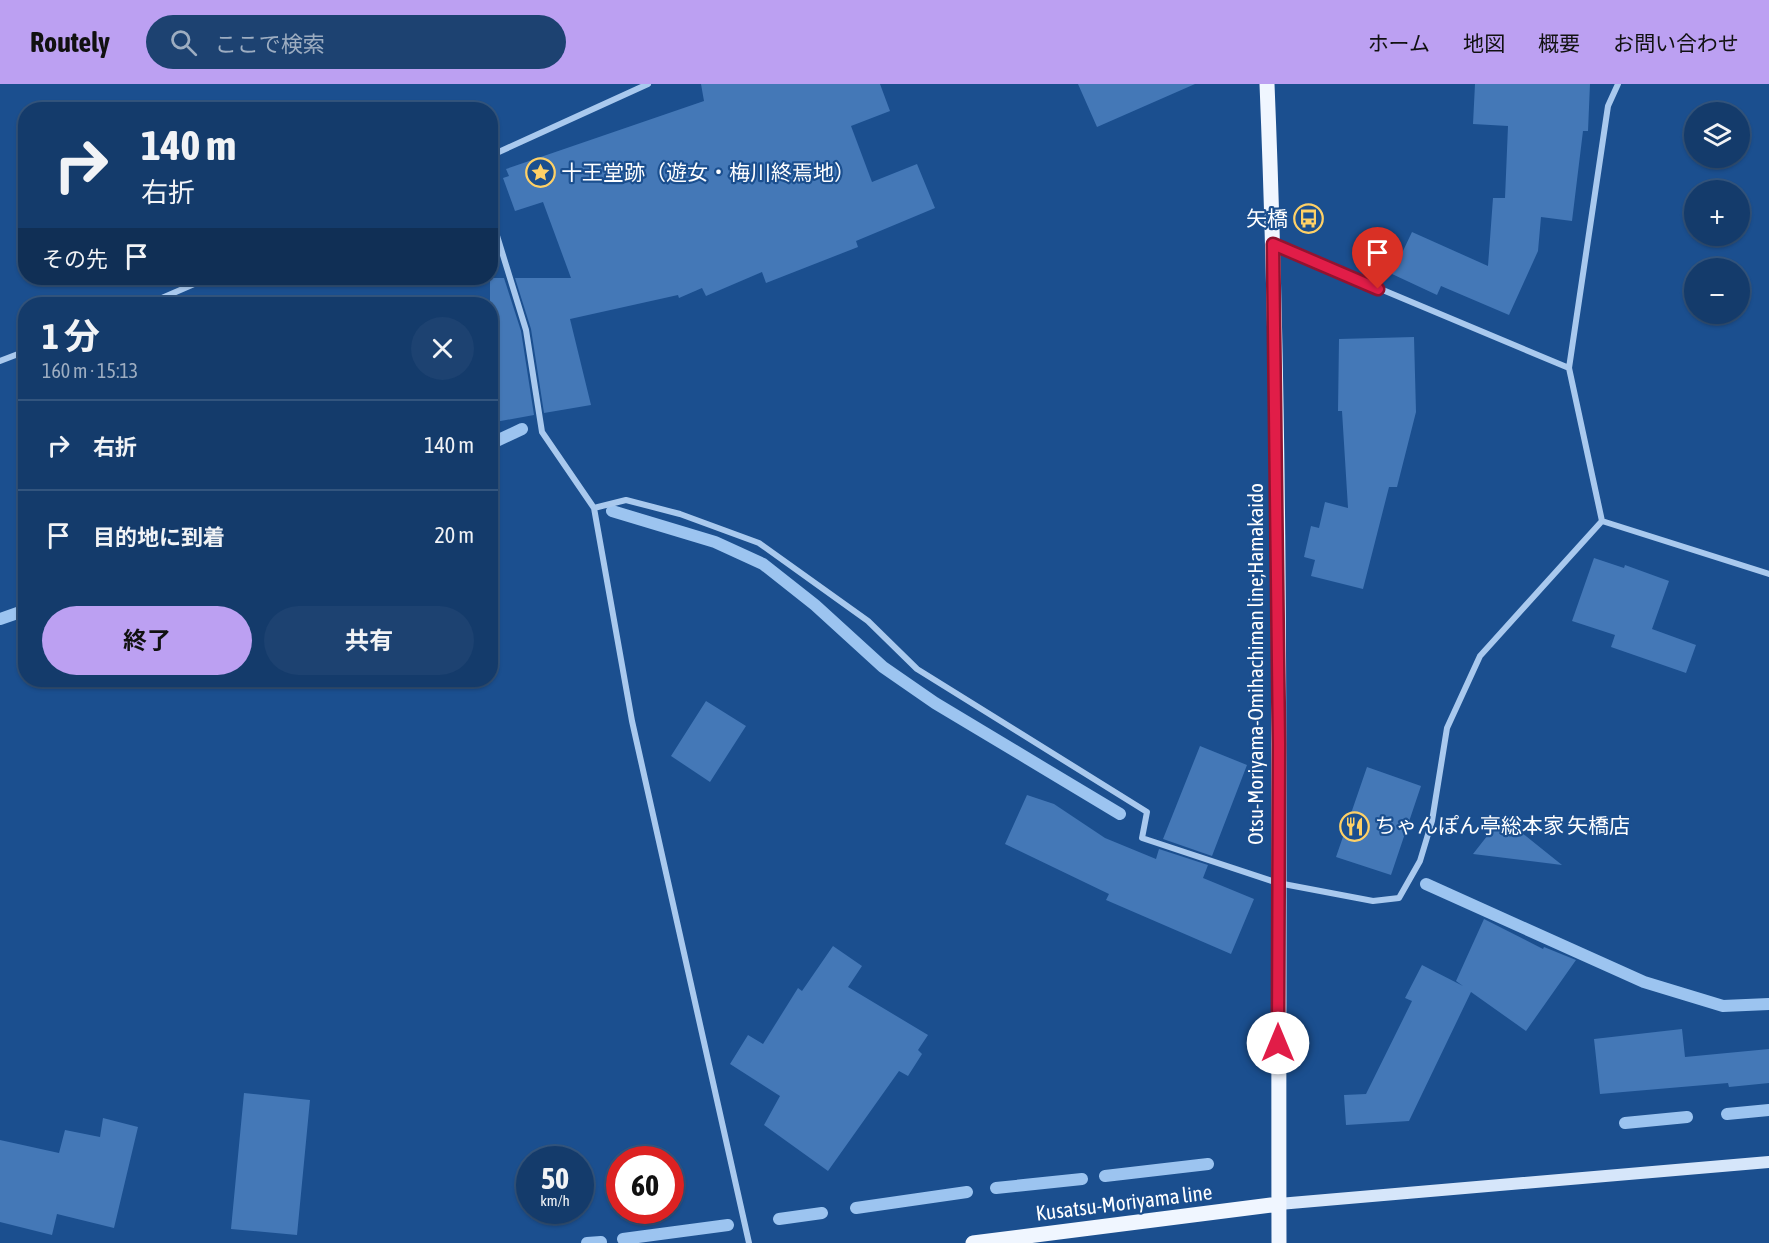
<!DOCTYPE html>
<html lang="ja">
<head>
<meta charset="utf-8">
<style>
  :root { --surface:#143b6b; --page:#1d4271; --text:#f1f3f6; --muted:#9dadc1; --line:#33557e; --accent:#bca0f2 }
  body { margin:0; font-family:"Asap Condensed","Noto Sans JP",sans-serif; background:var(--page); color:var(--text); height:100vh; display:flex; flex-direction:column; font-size:22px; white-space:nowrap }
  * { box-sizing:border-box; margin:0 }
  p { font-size:20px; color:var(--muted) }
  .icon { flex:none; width:33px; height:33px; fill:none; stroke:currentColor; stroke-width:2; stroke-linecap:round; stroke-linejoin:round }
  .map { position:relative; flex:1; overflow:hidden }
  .drawer { position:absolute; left:18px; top:213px; width:480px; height:390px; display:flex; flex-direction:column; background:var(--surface); border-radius:24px; box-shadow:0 2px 4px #0004,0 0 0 2px var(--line) }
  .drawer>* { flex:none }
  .banner { position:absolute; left:18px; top:18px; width:480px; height:183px; border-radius:24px; box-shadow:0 2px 4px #0004,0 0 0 2px var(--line); background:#143b6b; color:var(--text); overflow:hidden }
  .fabs { position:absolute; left:1684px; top:18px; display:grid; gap:12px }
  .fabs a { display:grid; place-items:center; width:66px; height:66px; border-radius:50%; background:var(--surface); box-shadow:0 2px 4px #0004,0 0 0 2px var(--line); font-size:30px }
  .speed { position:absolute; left:516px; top:1062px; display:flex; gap:12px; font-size:30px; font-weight:700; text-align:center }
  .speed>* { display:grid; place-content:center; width:78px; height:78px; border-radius:50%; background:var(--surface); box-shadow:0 2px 4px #0004,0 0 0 2px var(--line); line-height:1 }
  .speed small { font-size:15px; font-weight:400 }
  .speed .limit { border:9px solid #d22; background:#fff; color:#111 }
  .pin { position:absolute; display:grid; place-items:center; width:51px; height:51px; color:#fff; margin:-62px -26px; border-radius:50% 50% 50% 0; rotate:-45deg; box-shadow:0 0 6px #0007 }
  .pin .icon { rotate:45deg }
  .me { position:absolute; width:66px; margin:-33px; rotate:0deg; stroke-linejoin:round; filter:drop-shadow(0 0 4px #0008) }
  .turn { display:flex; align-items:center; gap:21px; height:126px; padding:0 24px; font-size:27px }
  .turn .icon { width:78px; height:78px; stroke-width:2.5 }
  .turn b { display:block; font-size:42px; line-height:51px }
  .then { display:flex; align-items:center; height:57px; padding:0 24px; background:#0003; gap:12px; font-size:22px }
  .round { display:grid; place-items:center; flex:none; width:63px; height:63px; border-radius:32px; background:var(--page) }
  .overview { display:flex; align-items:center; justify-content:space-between; height:102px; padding:0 24px }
  h1 { font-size:36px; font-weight:700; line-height:45px }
  .action { display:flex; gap:12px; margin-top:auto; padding:12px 24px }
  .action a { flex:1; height:69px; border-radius:36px; background:var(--accent); color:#111; font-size:24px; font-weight:700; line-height:69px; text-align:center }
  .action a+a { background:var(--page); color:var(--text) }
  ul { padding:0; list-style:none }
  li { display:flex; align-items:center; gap:18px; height:90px; padding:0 24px; border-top:2px solid var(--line) }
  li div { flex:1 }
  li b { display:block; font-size:22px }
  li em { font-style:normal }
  header { display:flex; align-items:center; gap:36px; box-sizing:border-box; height:84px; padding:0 30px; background:var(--accent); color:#111 }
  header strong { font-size:28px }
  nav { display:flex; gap:33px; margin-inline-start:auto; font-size:21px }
  .search { width:420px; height:54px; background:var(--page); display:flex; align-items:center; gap:15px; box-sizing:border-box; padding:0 21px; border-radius:33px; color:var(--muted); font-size:22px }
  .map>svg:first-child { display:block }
</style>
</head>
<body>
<header>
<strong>Routely</strong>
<div class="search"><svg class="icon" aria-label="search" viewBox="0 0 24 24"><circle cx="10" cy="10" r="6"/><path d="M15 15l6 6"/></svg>ここで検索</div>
<nav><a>ホーム</a><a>地図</a><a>概要</a><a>お問い合わせ</a></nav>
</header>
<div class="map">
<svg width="1769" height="1159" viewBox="0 0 1769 1159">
  <rect width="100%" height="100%" fill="#1b4f8f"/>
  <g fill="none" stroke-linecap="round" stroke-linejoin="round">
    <!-- stream -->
    <path stroke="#9cc4f0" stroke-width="12" d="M490 360 522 345
      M612 427 715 458 763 480 815 521 883 583 935 619 1120 730
      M0 535 26 526
      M1426 800 1644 898 1723 922 1769 920
      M1727 1030 1769 1026
      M1625 1039 1687 1033
      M1105 1092 1208 1080
      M996 1104 1082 1095
      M856 1124 967 1108
      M779 1135 822 1129
      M623 1155 728 1141
      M587 1159 601 1158"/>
  </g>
  <!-- building -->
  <path fill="#4478b7" d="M701 0H880L890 27 851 42 872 98 917 80 935 124 856 157 858 163 766 199 762 188 706 212 702 204 679 214 678 211 570 235 591 321 544 329 531 245 515 194H571L543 118 515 127 503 94 509 92 506 85 704 17Z
    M1078 0H1195L1097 43Z
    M1475 0H1590L1588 47H1583L1572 137 1541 133 1538 167 1509 231 1441 202 1437 211 1392 190 1412 148 1488 182 1493 114H1505L1508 42 1473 40Z
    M490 194H504L521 247 534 331 490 339Z
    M1414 253 1416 328 1397 403H1389L1363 505 1311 492 1315 476 1304 473 1311 442 1319 444 1325 418 1348 424 1342 327H1338L1339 255Z
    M1594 474 1624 484 1625 481 1669 497 1652 545 1696 561 1686 589 1611 563 1615 551 1572 537Z
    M706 617 746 642 710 698 671 672Z
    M1200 662 1247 681 1212 772 1163 755Z
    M1367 683 1421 702 1391 791 1336 773Z
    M1027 711 1054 720 1105 754 1156 775 1159 765 1208 781 1203 794 1254 815 1231 870 1106 816 1109 810 1005 760Z
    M1502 733 1562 781 1473 770Z
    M1484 835 1543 865 1544 863 1576 876 1526 947 1471 908 1409 1037 1346 1041 1344 1011 1366 1010 1412 917 1405 914 1422 881 1463 902 1456 897Z
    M833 862 862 882 848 903 928 951 918 966 922 970 908 992 899 987 828 1087 764 1041 780 1012 730 980 748 951 763 960 798 904 802 907Z
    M1682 945 1685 973 1769 965V999L1729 1003 1728 999 1600 1010 1594 955Z
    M244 1009 310 1016 297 1151 231 1145Z
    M103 1034 138 1043 114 1144 57 1130 52 1151 0 1138V1056L59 1069 65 1046 100 1053Z"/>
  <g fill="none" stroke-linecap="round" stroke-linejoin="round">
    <!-- street -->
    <path stroke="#a9c9ee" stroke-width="6" d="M1618 0 1608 22 1569 284 1602 437 1769 490
      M490 72 648 0
      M490 129 526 246 542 348 594 424 632 637 749 1159
      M1273 160 1569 284
      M148 220 208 194
      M0 277 26 267
      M594 424 626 416 680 430 759 459 868 537 917 585 1147 728 1142 754 1278 799 1373 817 1399 814 1420 777 1432 737 1447 644 1480 572 1602 437"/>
    <!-- secondary -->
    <path stroke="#d6e6fa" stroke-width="12" d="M1279 1120 1769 1078"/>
    <!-- primary -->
    <path stroke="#f0f6ff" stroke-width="15" d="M1267 0C1283 386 1278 773 1279 1159
      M973 1159 1279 1120"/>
  </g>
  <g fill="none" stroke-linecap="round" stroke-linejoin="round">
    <defs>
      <path id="route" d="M1278 959 1279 660 1273 160 1378 205"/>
    </defs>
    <!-- route casing -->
    <use href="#route" stroke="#92132f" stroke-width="15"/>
    <!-- route -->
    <use href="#route" stroke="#e11d48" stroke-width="10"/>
  </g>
  <!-- icons -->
  <defs>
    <symbol id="sight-ring" viewBox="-11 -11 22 22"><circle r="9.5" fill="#1b4f8f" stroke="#ffd166" stroke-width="1.5"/><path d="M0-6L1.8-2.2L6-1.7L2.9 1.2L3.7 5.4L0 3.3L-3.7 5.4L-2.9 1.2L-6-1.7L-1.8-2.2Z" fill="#ffd166"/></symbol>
    <symbol id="bus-ring" viewBox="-11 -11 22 22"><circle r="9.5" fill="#1b4f8f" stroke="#ffd166" stroke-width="1.5"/><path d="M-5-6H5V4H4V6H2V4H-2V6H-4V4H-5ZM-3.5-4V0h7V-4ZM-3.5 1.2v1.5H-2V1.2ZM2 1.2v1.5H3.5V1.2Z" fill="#ffd166"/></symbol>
    <symbol id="restaurant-ring" viewBox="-11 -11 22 22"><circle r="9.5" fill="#1b4f8f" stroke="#ffd166" stroke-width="1.5"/><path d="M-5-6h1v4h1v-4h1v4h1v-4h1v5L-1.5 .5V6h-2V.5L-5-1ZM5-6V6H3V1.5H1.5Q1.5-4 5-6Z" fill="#ffd166"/></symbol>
  </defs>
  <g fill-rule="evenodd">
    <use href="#sight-ring" x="524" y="72" width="33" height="33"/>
    <use href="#bus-ring" x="1292" y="118" width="33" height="33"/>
    <use href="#restaurant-ring" x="1338" y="726" width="33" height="33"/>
  </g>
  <g text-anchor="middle" stroke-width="4.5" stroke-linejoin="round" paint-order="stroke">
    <!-- poi labels -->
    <g font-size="21" fill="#fff" stroke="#1b4f8f" text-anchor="start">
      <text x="561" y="96">十王堂跡（遊女・梅川終焉地）</text>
      <text x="1288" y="142" text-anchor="end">矢橋</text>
      <text x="1375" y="749">ちゃんぽん亭総本家 矢橋店</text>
    </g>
    <!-- street labels -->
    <g font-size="21" fill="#fff" stroke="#1b4f8f">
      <text transform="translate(1256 580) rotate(-90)" y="7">Otsu-Moriyama-Omihachiman line;Hamakaido</text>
      <text transform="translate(1124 1119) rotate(-7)" y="7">Kusatsu-Moriyama line</text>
    </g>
  </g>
</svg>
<div class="fabs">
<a><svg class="icon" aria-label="layers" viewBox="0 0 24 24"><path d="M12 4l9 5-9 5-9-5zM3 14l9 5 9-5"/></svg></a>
<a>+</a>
<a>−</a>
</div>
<div class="speed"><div>50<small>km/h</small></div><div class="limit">60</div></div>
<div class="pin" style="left:1378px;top:205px;background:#d93025"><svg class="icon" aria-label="arrive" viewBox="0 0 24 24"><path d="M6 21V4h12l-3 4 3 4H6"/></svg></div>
<svg class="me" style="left:1278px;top:959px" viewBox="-20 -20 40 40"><circle r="19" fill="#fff"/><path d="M0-13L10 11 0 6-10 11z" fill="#e11d48"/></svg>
<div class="banner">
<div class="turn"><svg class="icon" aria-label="right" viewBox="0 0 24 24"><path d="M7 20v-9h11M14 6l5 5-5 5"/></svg><div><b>140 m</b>右折</div></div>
<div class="then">その先<svg class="icon" aria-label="arrive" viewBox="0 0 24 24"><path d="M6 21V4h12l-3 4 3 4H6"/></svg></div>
</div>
<section class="drawer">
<div class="overview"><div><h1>1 分</h1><p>160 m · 15:13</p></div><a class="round"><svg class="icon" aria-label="close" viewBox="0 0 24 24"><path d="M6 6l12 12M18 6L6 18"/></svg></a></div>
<ul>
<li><svg class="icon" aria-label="right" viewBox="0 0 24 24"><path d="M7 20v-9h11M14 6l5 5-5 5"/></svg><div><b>右折</b></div><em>140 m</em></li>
<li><svg class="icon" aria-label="arrive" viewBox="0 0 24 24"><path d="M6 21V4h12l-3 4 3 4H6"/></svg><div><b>目的地に到着</b></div><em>20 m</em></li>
</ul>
<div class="action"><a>終了</a><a>共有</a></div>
</section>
</div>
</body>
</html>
